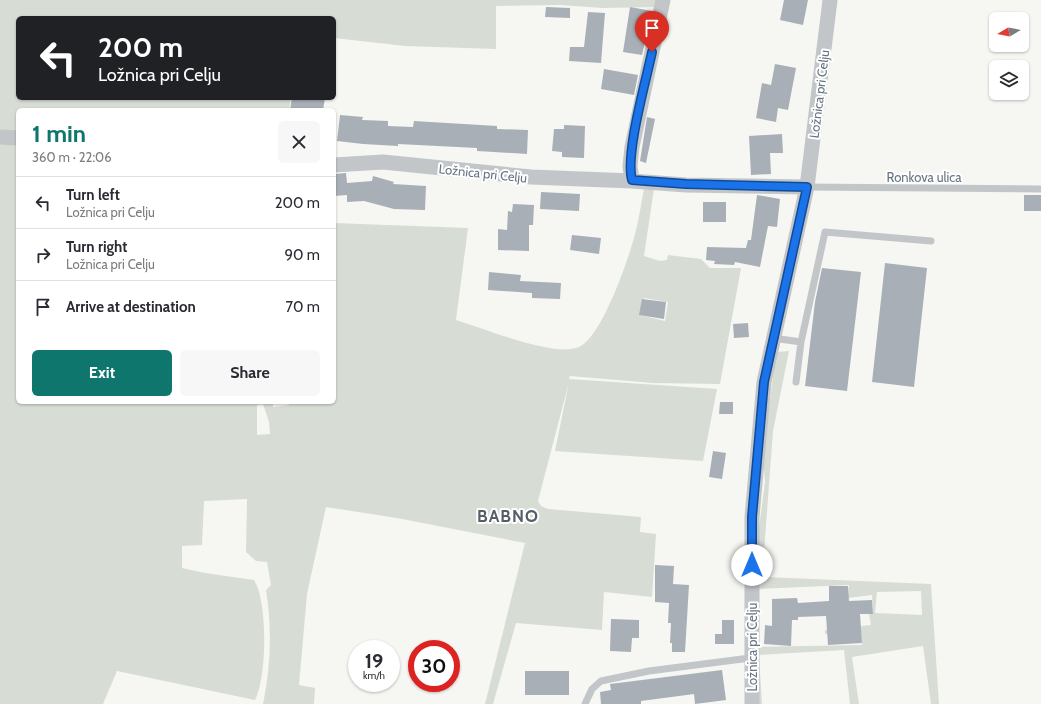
<!DOCTYPE html>
<html lang="en">
<head>
<meta charset="utf-8">
<style>
  :root { --surface:#fff; --page:#f7f7f7; --text:#2b2b33; --muted:#7c7c81; --line:#e1e1e2; --accent:#0f766e }
  body { margin:0; font-family:Cabin,sans-serif; background:var(--page); color:var(--text); height:100vh; display:flex; flex-direction:column; font-size:15px; white-space:nowrap }
  * { box-sizing:border-box; margin:0 }
  p { font-size:13px; color:var(--muted) }
  .icon { flex:none; width:22px; height:22px; fill:none; stroke:currentColor; stroke-width:2; stroke-linecap:round; stroke-linejoin:round }
  .map { position:relative; flex:1; overflow:hidden }
  .side { position:absolute; left:16px; top:108px; width:320px; height:296px; display:flex; flex-direction:column; background:var(--surface); border-radius:6px; box-shadow:0 1px 3px #0004 }
  .side>* { flex:none }
  .top-card { position:absolute; left:16px; top:16px; width:320px; height:84px; border-radius:6px; box-shadow:0 1px 3px #0004; background:#202124; color:#fff; overflow:hidden }
  .needle { width:26px; rotate:260deg }
  .fabs { position:absolute; left:989px; top:12px; display:grid; gap:8px }
  .fabs a { display:grid; place-items:center; width:40px; height:40px; border-radius:6px; background:var(--surface); box-shadow:0 1px 3px #0004; font-size:20px }
  .speed { position:absolute; left:348px; top:640px; display:flex; gap:8px; font-size:20px; font-weight:700; text-align:center }
  .speed>* { display:grid; place-content:center; width:52px; height:52px; border-radius:50%; background:var(--surface); box-shadow:0 1px 3px #0004; line-height:1 }
  .speed small { font-size:10px; font-weight:400 }
  .speed .limit { border:6px solid #d22; background:#fff; color:#111 }
  .pin { position:absolute; display:grid; place-items:center; width:34px; height:34px; color:#fff; margin:-41px -17px; border-radius:50% 50% 50% 0; rotate:-45deg; box-shadow:0 0 4px #0007 }
  .pin .icon { rotate:45deg }
  .me { position:absolute; width:44px; margin:-22px; rotate:0deg; stroke-linejoin:round; filter:drop-shadow(0 0 3px #0008) }
  .turn { display:flex; align-items:center; gap:14px; height:84px; padding:0 16px; font-size:18px }
  .turn .icon { width:52px; height:52px; stroke-width:2.5 }
  .turn b { display:block; font-size:28px; line-height:34px }
  .round { display:grid; place-items:center; flex:none; width:42px; height:42px; border-radius:6px; background:var(--page) }
  .summary { display:flex; align-items:center; justify-content:space-between; height:68px; padding:0 16px }
  h1 { font-size:24px; font-weight:800; line-height:30px; color:var(--accent) }
  .button { display:flex; gap:8px; margin-top:auto; padding:8px 16px }
  .button a { flex:1; height:46px; border-radius:6px; background:var(--accent); color:#fff; font-size:16px; font-weight:800; line-height:46px; text-align:center }
  .button a+a { background:var(--page); color:var(--text) }
  ul { padding:0; list-style:none }
  li { display:flex; align-items:center; gap:12px; height:52px; padding:0 16px; border-top:1px solid var(--line) }
  li div { flex:1 }
  li b { display:block; font-size:15px }
  li em { font-style:normal }
  .map>svg:first-child { display:block }
</style>
</head>
<body>
<div class="map">
<svg width="1041" height="704" viewBox="0 0 1041 704">
  <rect width="100%" height="100%" fill="#f6f7f3"/>
  <!-- green -->
  <path fill="#d7ddd4" fill-rule="evenodd" d="M0 0H659V7L602 8 561 5 496 6V49L405 46 334 38V18H18V98H291L289 110H18V135L0 133Z
    M0 140H18V402H273V407L289 405V402H334V223L468 228 456 320C483 328 554 358 579 347 602 337 629 258 635 234 639 219 641 204 644 189H654L644 256 660 261 667 260 668 255 701 259 710 268H741L720 384 653 383 570 376 569 379 717 389 703 461 555 451 569 382 538 501 541 506 548 509 641 517 640 532 656 534 652 597 604 592 602 630 516 623 493 704H485L525 543 397 518 326 507 307 594 299 685 315 688 314 704H263C271 666 272 628 266 590L271 585 267 562 256 561 246 552 247 499 204 501 202 545 182 546V568L205 573 254 580C268 602 267 677 255 700L117 671 103 704H0ZM644 298 668 302 665 321 640 315ZM263 404 269 422 270 434 257 435V405Z
    M789 351 773 431 764 552 765 577 931 584 939 704H931L923 646 852 657 859 704H850L844 650 759 655 762 704H756L754 647 862 645 861 633 825 634V630L871 625 869 613 873 612 872 595 848 598 849 585 757 589 759 528 765 482 763 456 776 352ZM921 591 922 615 875 613 877 592Z"/>
  <!-- building -->
  <path fill="#a8afb6" d="M784 0H808L803 25 780 20Z
    M546 7 570 8V18L545 17Z
    M630 7 652 11 642 55 623 52Z
    M588 12 605 13 601 63 569 61 570 47H584Z
    M775 64 796 68 788 110 778 108 776 122 756 118 762 83 771 85Z
    M604 69 638 75 634 95 601 89Z
    M292 98H325L323 110H290Z
    M340 115 363 117 362 120 388 121V126L413 127 414 121 497 126V129L528 130 527 154 477 151V148L398 144V146L363 144 337 141Z
    M647 117 655 119 646 163 640 161Z
    M564 125 585 126 584 158 562 157V152L552 151 554 129H564Z
    M782 134 783 153H770L771 174 751 175 749 136Z
    M346 173 347 183 372 181 373 176 394 182 393 184 426 186 425 210 394 209 364 201 347 202V195L334 196V174Z
    M541 192 580 194 579 211 540 209Z
    M757 195 780 199 777 227 768 226 760 267 735 262 734 265 714 264 715 261 706 260 707 247 746 248 748 240H751Z
    M1024 195H1041V211H1024Z
    M703 202H726V222H703Z
    M513 204 534 205 533 225H529V251L498 250V229L507 230 508 211 512 212Z
    M572 235 601 238 599 254 570 250Z
    M885 263 927 268 914 387 872 382Z
    M822 268 861 272 847 391 805 386 815 302Z
    M489 272 521 275 520 281 561 283 560 299 532 298V293L488 290Z
    M642 299 666 302 664 319 639 315Z
    M748 323 749 337 734 338 733 324Z
    M720 402H733V414H719Z
    M713 451 726 453 722 479 709 477Z
    M655 565 674 566 673 584 689 585 685 652H672V643H670L671 623H668L669 603 655 602Z
    M829 586H848L849 601 872 600 873 614H860L862 643 828 645 826 616 798 617V620H792L791 646 764 644 765 625 772 626V599L797 598 798 603 829 601Z
    M611 619 639 620V638H632L631 652 610 651Z
    M722 620H734V644H715V634H722Z
    M722 670 726 700 695 704 694 694 641 701V704H601L600 692 611 690 610 684Z
    M525 671H569V695H525Z"/>
  <g fill="none" stroke-linecap="round" stroke-linejoin="round">
    <!-- service -->
    <path stroke="#c2c6c9" stroke-width="7" d="M807 187 1041 189
      M773 338 801 342 825 232 931 241
      M796 382 801 342
      M585 704 592 689 601 681 649 671 750 658"/>
    <!-- minor -->
    <path stroke="#c2c6c9" stroke-width="15" d="M663 0 632 147 630 166 632 181 686 185 807 187
      M0 137 18 138
      M334 165 383 162 531 177 632 181
      M752 704V517L764 382 807 187 830 0"/>
  </g>
  <g fill="none" stroke-linecap="round" stroke-linejoin="round">
    <defs>
      <path id="route" d="M652 52C646 81 625 154 632 180L686 184 807 187 764 382 752 517V565"/>
    </defs>
    <!-- route casing -->
    <use href="#route" stroke="#114b97" stroke-width="10"/>
    <!-- route -->
    <use href="#route" stroke="#1a73e8" stroke-width="7"/>
  </g>
  <g text-anchor="middle" stroke-width="4" stroke-linejoin="round" paint-order="stroke">
    <!-- street labels -->
    <g font-size="13" fill="#667584" stroke="#fff">
      <text transform="translate(819 94) rotate(-83)" y="5">Ložnica pri Celju</text>
      <text transform="translate(483 173) rotate(6)" y="5">Ložnica pri Celju</text>
      <text x="924" y="182">Ronkova ulica</text>
      <text transform="translate(752 647) rotate(-90)" y="5">Ložnica pri Celju</text>
    </g>
    <!-- district labels -->
    <g font-size="17" font-weight="bold" letter-spacing="1" fill="#545f69" stroke="#fff">
      <text x="508" y="522">BABNO</text>
    </g>
  </g>
</svg>
<div class="fabs">
<a><svg class="needle" viewBox="-14 -14 28 28"><path d="M0-13l5 13h-10z" fill="#e53935"/><path d="M0 13l5-13h-10z" fill="#7c7c81"/></svg></a>
<a><svg class="icon" aria-label="layers" viewBox="0 0 24 24"><path d="M12 4l9 5-9 5-9-5zM3 14l9 5 9-5"/></svg></a>
</div>
<div class="speed"><div>19<small>km/h</small></div><div class="limit">30</div></div>
<div class="pin" style="left:652px;top:52px;background:#d93025"><svg class="icon" aria-label="arrive" viewBox="0 0 24 24"><path d="M6 21V4h12l-3 4 3 4H6"/></svg></div>
<svg class="me" style="left:752px;top:565px" viewBox="-20 -20 40 40"><circle r="19" fill="#fff"/><path d="M0-13L10 11 0 6-10 11z" fill="#1a73e8"/></svg>
<div class="top-card">
<div class="turn"><svg class="icon" aria-label="left" viewBox="0 0 24 24"><path d="M17 20v-9H6M10 6l-5 5 5 5"/></svg><div><b>200 m</b>Ložnica pri Celju</div></div>
</div>
<section class="side">
<div class="summary"><div><h1>1 min</h1><p>360 m · 22:06</p></div><a class="round"><svg class="icon" aria-label="close" viewBox="0 0 24 24"><path d="M6 6l12 12M18 6L6 18"/></svg></a></div>
<ul>
<li><svg class="icon" aria-label="left" viewBox="0 0 24 24"><path d="M17 20v-9H6M10 6l-5 5 5 5"/></svg><div><b>Turn left</b><p>Ložnica pri Celju</p></div><em>200 m</em></li>
<li><svg class="icon" aria-label="right" viewBox="0 0 24 24"><path d="M7 20v-9h11M14 6l5 5-5 5"/></svg><div><b>Turn right</b><p>Ložnica pri Celju</p></div><em>90 m</em></li>
<li><svg class="icon" aria-label="arrive" viewBox="0 0 24 24"><path d="M6 21V4h12l-3 4 3 4H6"/></svg><div><b>Arrive at destination</b></div><em>70 m</em></li>
</ul>
<div class="button"><a>Exit</a><a>Share</a></div>
</section>
</div>
</body>
</html>
